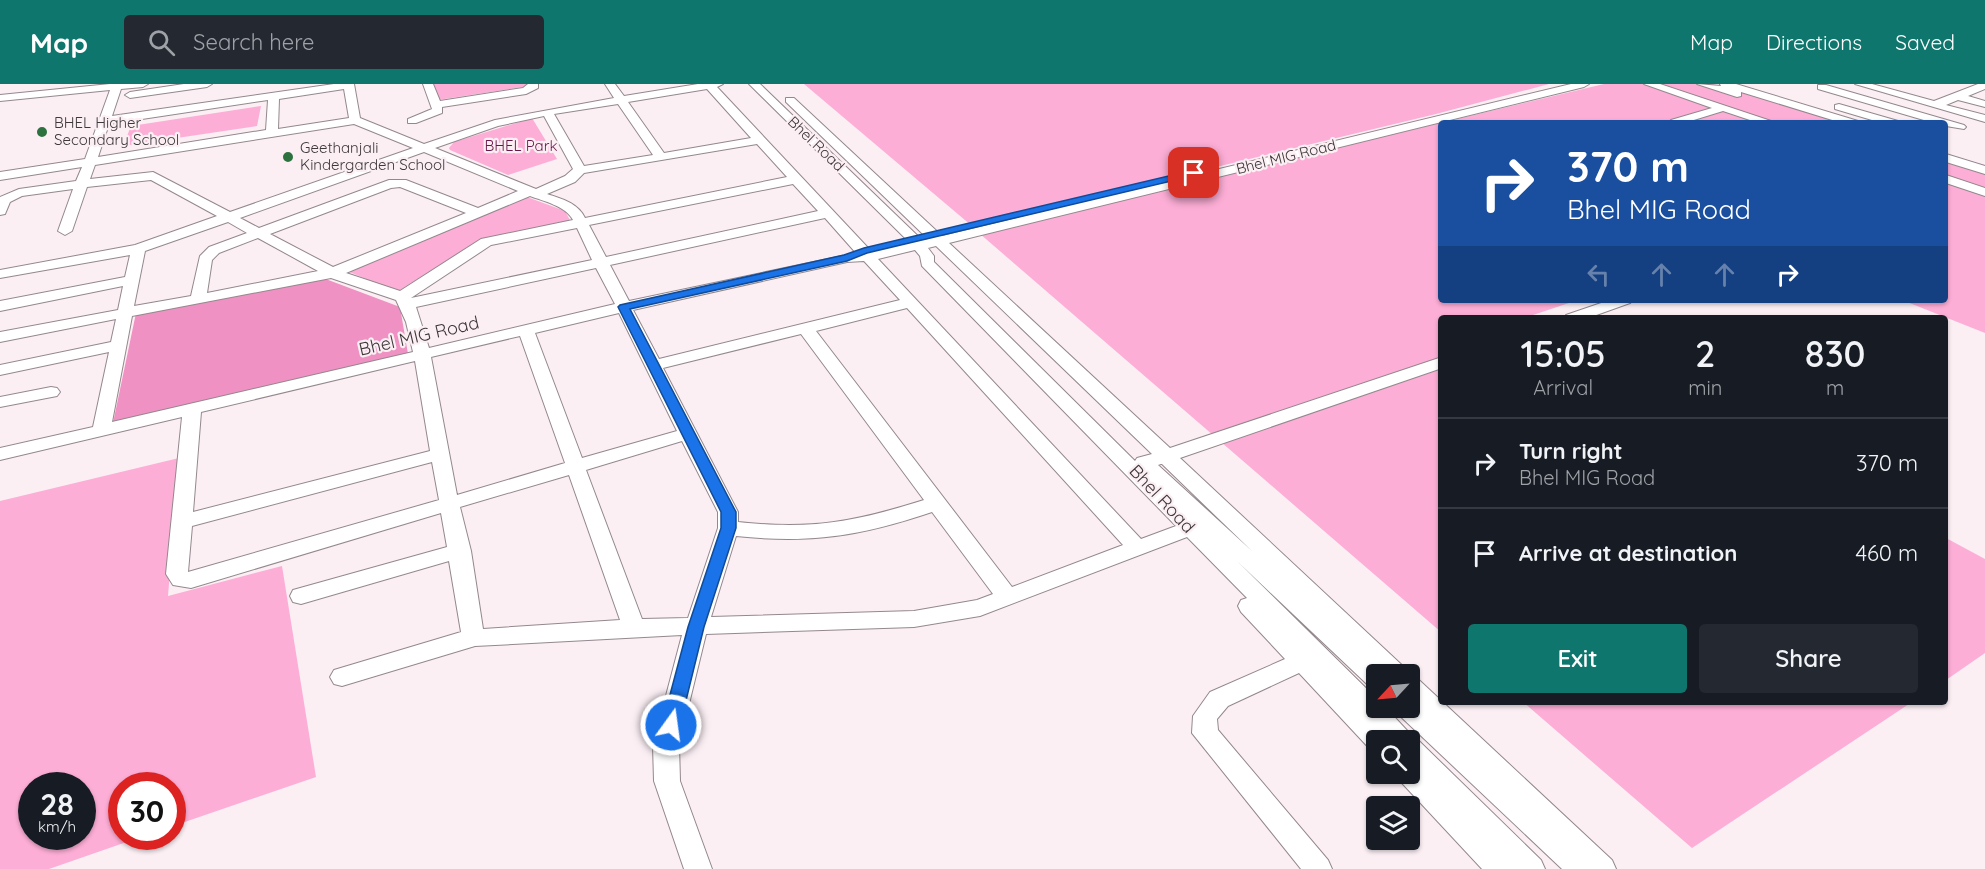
<!DOCTYPE html>
<html lang="en">
<head>
<meta charset="utf-8">
<style>
  :root { --surface:#171b24; --page:#242831; --text:#f1f3f6; --muted:#9ea1a6; --line:#363941; --accent:#0f766e }
  body { margin:0; font-family:Quicksand,sans-serif; background:var(--page); color:var(--text); height:100vh; display:flex; flex-direction:column; font-size:22px; white-space:nowrap }
  * { box-sizing:border-box; margin:0 }
  p { font-size:20px; color:var(--muted) }
  .icon { flex:none; width:33px; height:33px; fill:none; stroke:currentColor; stroke-width:2; stroke-linecap:round; stroke-linejoin:round }
  .map { position:relative; flex:1; overflow:hidden }
  .sheet { position:absolute; left:1438px; top:231px; width:510px; height:390px; display:flex; flex-direction:column; background:var(--surface); border-radius:6px; box-shadow:0 2px 4px #0004 }
  .sheet>* { flex:none }
  .guide { position:absolute; left:1438px; top:36px; width:510px; height:183px; border-radius:6px; box-shadow:0 2px 4px #0004; background:#1a4fa0; color:#fff; overflow:hidden }
  .needle { width:39px; rotate:244deg }
  .controls { position:absolute; left:1366px; top:580px; display:grid; gap:12px }
  .controls a { display:grid; place-items:center; width:54px; height:54px; border-radius:6px; background:var(--surface); box-shadow:0 2px 4px #0004; font-size:30px }
  .speed { position:absolute; left:18px; top:688px; display:flex; gap:12px; font-size:30px; font-weight:700; text-align:center }
  .speed>* { display:grid; place-content:center; width:78px; height:78px; border-radius:50%; background:var(--surface); box-shadow:0 2px 4px #0004; line-height:1 }
  .speed small { font-size:15px; font-weight:400 }
  .speed .limit { border:9px solid #d22; background:#fff; color:#111 }
  .pin { position:absolute; display:grid; place-items:center; width:51px; height:51px; color:#fff; margin:-26px; border-radius:12px; box-shadow:0 3px 9px #0006 }
  .me { position:absolute; width:66px; margin:-33px; rotate:14deg; stroke-linejoin:round; filter:drop-shadow(0 0 4px #0008) }
  .turn { display:flex; align-items:center; gap:21px; height:126px; padding:0 30px; font-size:27px }
  .turn .icon { width:78px; height:78px; stroke-width:2.5 }
  .turn b { display:block; font-size:42px; line-height:51px }
  .lanes { display:flex; align-items:center; height:57px; padding:0 30px; background:#0003; justify-content:center; gap:30px; direction:ltr }
  .lanes .off { opacity:.35 }
  .eta { display:flex; justify-content:space-evenly; align-items:center; height:102px; text-align:center }
  .eta b { font-size:36px; font-weight:600; line-height:42px }
  .button { display:flex; gap:12px; margin-top:auto; padding:12px 30px }
  .button a { flex:1; height:69px; border-radius:6px; background:var(--accent); color:#fff; font-size:24px; font-weight:600; line-height:69px; text-align:center }
  .button a+a { background:var(--page); color:var(--text) }
  ul { padding:0; list-style:none }
  li { display:flex; align-items:center; gap:18px; height:90px; padding:0 30px; border-top:2px solid var(--line) }
  li div { flex:1 }
  li b { display:block; font-size:22px }
  li em { font-style:normal }
  header { display:flex; align-items:center; gap:36px; box-sizing:border-box; height:84px; padding:0 30px; background:var(--accent); color:#fff }
  header strong { font-size:28px }
  nav { display:flex; gap:33px; margin-inline-start:auto; font-size:21px }
  .search { width:420px; height:54px; background:var(--page); display:flex; align-items:center; gap:15px; box-sizing:border-box; padding:0 21px; border-radius:6px; color:var(--muted); font-size:22px }
  .map>svg:first-child { display:block }
</style>
</head>
<body>
<header>
<strong>Map</strong>
<div class="search"><svg class="icon" aria-label="search" viewBox="0 0 24 24"><circle cx="10" cy="10" r="6"/><path d="M15 15l6 6"/></svg>Search here</div>
<nav><a>Map</a><a>Directions</a><a>Saved</a></nav>
</header>
<div class="map">
<svg width="1985" height="785" viewBox="0 0 1985 785">
  <rect width="100%" height="100%" fill="#fbeff4"/>
  <!-- green -->
  <path fill="#fdaed6" fill-rule="evenodd" d="M433 0H528L529 2 438 16Z
    M804 0H1549L1436 30 972 142Z
    M1604 0H1713L1843 39H1442V216H1578L1533 231 1536 234H1442L1441 548 979 149Z
    M261 22 257 42 123 62 131 42Z
    M532 34 557 75 508 91 450 66 449 64 454 58Z
    M1946 70 1985 81V249L1902 216H1946Z
    M527 113 565 127 571 138 479 156 397 208 347 187Z
    M179 374 168 512 282 482 316 693 173 742 172 702H122V753H141L49 785H0V417ZM32 702H82V753H32Z
    M1946 454 1985 475V569L1946 596Z
    M1523 618H1912L1692 764Z"/>
  <!-- water -->
  <path fill="#ef91c2" d="M323 194 400 223 408 270 113 339 136 229Z"/>
  <g fill="none" stroke-linecap="round" stroke-linejoin="round">
    <defs>
      <path id="minor" d="M110 0H148L143 3 121 5 112 32 334 0H354L360 34 424 60 495 36 614 14 605 0H615L624 12 698 0H723L717 3 871 167 910 159 749 0H760L922 156 928 155 786 18V14H794L942 152 1571 0H1589L1584 3 949 159 1170 364 1442 273V284L1180 374 1405 584 1409 591H1377V604L1369 602 1237 477 1377 615V624H1386L1415 655 1419 657 1541 776 1545 785H1482L1401 698 1397 690H1410V657H1377V667L1369 664 1299 589 1228 622 1217 635 1218 646 1328 776 1332 785H1301L1192 649 1193 632 1210 608 1285 575 1241 528 1238 522 1241 516 1247 514 1187 453 980 532 914 543 706 550 679 661 680 697 712 785H684L654 697 653 661 682 551 475 562 342 602 334 600 330 593 334 586 461 548 449 477 301 520 293 518 290 512 293 506 447 463 441 429 191 504 173 501 166 490 182 333 0 376V364L93 343 109 268 0 291V281L111 258 116 235 0 258V248L118 226 123 202 0 227V217L125 193 130 171 0 194V186L135 161 217 132 151 96 87 103 72 147 65 151 58 147 73 105 22 112 10 118 5 130 0 131V113L19 105 76 97 82 83 0 96V88L85 75 110 6 0 17V11ZM344 5 349 34 278 45 279 15ZM707 5 751 54 664 69 628 18ZM268 16 266 46 98 73 109 40ZM618 20 653 71 584 82 554 30ZM544 32 573 85 565 92 536 105 435 64 498 42ZM354 40 413 64 230 128 153 88 90 95 95 81ZM757 60 787 93 585 134C578 119 562 115 547 110L575 98 584 89ZM424 68 518 107 478 124 406 96H389L259 144 240 134ZM793 100 818 127 606 173 589 141ZM400 103 466 129 333 183 270 150 391 104ZM530 112C543 117 566 122 573 136L481 155 400 207 346 189ZM825 134 856 169 629 217 610 181ZM228 138 247 149 209 163 200 172 191 212 134 222 145 167ZM577 144 592 176 411 214 491 161ZM258 154 318 187 207 209 212 176 219 169ZM936 162 1152 370 1137 374 1135 377 934 178V172L928 164ZM915 166 920 172 922 182 1176 442 1141 455 878 175ZM864 177 900 216 659 275 633 226 847 178ZM596 184 615 220 429 264 416 223ZM331 194 396 216 406 238 413 268 112 338 132 232ZM907 224 1123 461 1012 503 816 247ZM619 229 677 347 582 374 535 249ZM801 250 924 416C854 438 812 446 738 438V428L663 284ZM520 252 565 379 457 411 431 273ZM415 277 430 367 193 428 201 328ZM682 357 718 428V444L688 534 642 535 586 386ZM432 378 439 416 188 488 192 442ZM1161 380H1162L1253 468 1158 381ZM569 391 620 536 483 545 471 467 460 423ZM932 428 993 510 977 516 914 527 711 533 736 452C811 460 861 452 932 428Z
        M184 0H212L207 3 130 14 125 11 130 8Z
        M423 0H433L440 17 523 4 528 0H538V4L526 10 442 23V29L416 39H408V35L432 25Z
        M1644 0H1660L1777 39H1759L1723 27 1684 39H1670L1671 36 1712 24Z
        M1697 0 1721 2 1720 0H1736L1858 37 1860 39H1842L1741 8V12L1737 13Z
        M1855 0H1872L1934 17 1978 0H1985V5L1968 12 1985 17V23L1958 16 1946 21 1985 31V38Z
        M1818 1H1826L1964 41 1966 43 1964 45 1946 42V39H1934L1818 5Z
        M1839 20 1898 37 1900 39H1882L1835 25V21Z
        M1946 70 1985 82V90L1946 78Z
        M1946 91 1985 104V112L1946 99Z
        M1610 216H1633L1630 219 1588 234H1564L1566 231Z
        M51 303 57 304 60 308 57 312 0 323V313Z
        M1410 594 1419 596 1612 776 1616 785H1562L1399 631 1396 624H1410Z"/>
    </defs>
    <!-- minor casing -->
    <use href="#minor" stroke="#93888d" stroke-width="2"/>
    <!-- minor -->
    <use href="#minor" fill="#fff" fill-rule="evenodd"/>
  </g>
  <!-- route -->
  <path fill="#1a73e8" stroke="#114b97" stroke-width="1.5" d="M1194 86 1197 87V91L867 169 847 177 630 225 736 428V444L704 543 680 641 677 646 671 648 665 646 662 641 688 543 721 444V428L618 223 620 221 844 171 864 164Z"/>
  <!-- markers -->
  <g fill="#2d723e" stroke="#fbeff4" stroke-width="2">
    <circle cx="42" cy="48" r="6"/>
    <circle cx="288" cy="73" r="6"/>
  </g>
  <g text-anchor="middle" stroke-width="4.5" stroke-linejoin="round" paint-order="stroke">
    <!-- far-poi labels -->
    <g font-size="15" fill="#3d383a" stroke="#fbeff4" text-anchor="start">
      <text x="54" y="44">BHEL Higher<tspan x="54" dy="17">Secondary School</tspan></text>
      <text x="300" y="69">Geethanjali<tspan x="300" dy="17">Kindergarden School</tspan></text>
    </g>
    <!-- far-street labels -->
    <g font-size="15" fill="#3d383a" stroke="#fbeff4">
      <text transform="translate(816 60) rotate(44)" y="5">Bhel Road</text>
      <text transform="translate(1286 73) rotate(-14)" y="5">Bhel MIG Road</text>
    </g>
    <!-- far-park labels -->
    <g font-size="15" fill="#691749" stroke="#fbeff4">
      <text x="521" y="67">BHEL Park</text>
    </g>
    <!-- street labels -->
    <g font-size="18" fill="#3d383a" stroke="#fbeff4">
      <text transform="translate(419 252) rotate(-13)" y="6">Bhel MIG Road</text>
      <text transform="translate(1162 415) rotate(47)" y="6">Bhel Road</text>
    </g>
  </g>
</svg>
<div class="controls">
<a><svg class="needle" viewBox="-14 -14 28 28"><path d="M0-13l5 13h-10z" fill="#e53935"/><path d="M0 13l5-13h-10z" fill="#9ea1a6"/></svg></a>
<a><svg class="icon" aria-label="search" viewBox="0 0 24 24"><circle cx="10" cy="10" r="6"/><path d="M15 15l6 6"/></svg></a>
<a><svg class="icon" aria-label="layers" viewBox="0 0 24 24"><path d="M12 4l9 5-9 5-9-5zM3 14l9 5 9-5"/></svg></a>
</div>
<div class="speed"><div>28<small>km/h</small></div><div class="limit">30</div></div>
<div class="pin" style="left:1194px;top:89px;background:#d93025"><svg class="icon" aria-label="arrive" viewBox="0 0 24 24"><path d="M6 21V4h12l-3 4 3 4H6"/></svg></div>
<svg class="me" style="left:671px;top:641px" viewBox="-20 -20 40 40"><circle r="17" fill="#1a73e8" stroke="#fff" stroke-width="3"/><path d="M0-11L8 9 0 5-8 9z" fill="#fff"/></svg>
<div class="guide">
<div class="turn"><svg class="icon" aria-label="right" viewBox="0 0 24 24"><path d="M7 20v-9h11M14 6l5 5-5 5"/></svg><div><b>370 m</b>Bhel MIG Road</div></div>
<div class="lanes"><svg class="icon off" aria-label="left" viewBox="0 0 24 24"><path d="M17 20v-9H6M10 6l-5 5 5 5"/></svg><svg class="icon off" aria-label="ahead" viewBox="0 0 24 24"><path d="M12 20V5M6 11l6-6 6 6"/></svg><svg class="icon off" aria-label="ahead" viewBox="0 0 24 24"><path d="M12 20V5M6 11l6-6 6 6"/></svg><svg class="icon" aria-label="right" viewBox="0 0 24 24"><path d="M7 20v-9h11M14 6l5 5-5 5"/></svg></div>
</div>
<section class="sheet">
<div class="eta">
<div><b>15:05</b><p>Arrival</p></div>
<div><b>2</b><p>min</p></div>
<div><b>830</b><p>m</p></div>
</div>
<ul>
<li><svg class="icon" aria-label="right" viewBox="0 0 24 24"><path d="M7 20v-9h11M14 6l5 5-5 5"/></svg><div><b>Turn right</b><p>Bhel MIG Road</p></div><em>370 m</em></li>
<li><svg class="icon" aria-label="arrive" viewBox="0 0 24 24"><path d="M6 21V4h12l-3 4 3 4H6"/></svg><div><b>Arrive at destination</b></div><em>460 m</em></li>
</ul>
<div class="button"><a>Exit</a><a>Share</a></div>
</section>
</div>
</body>
</html>
